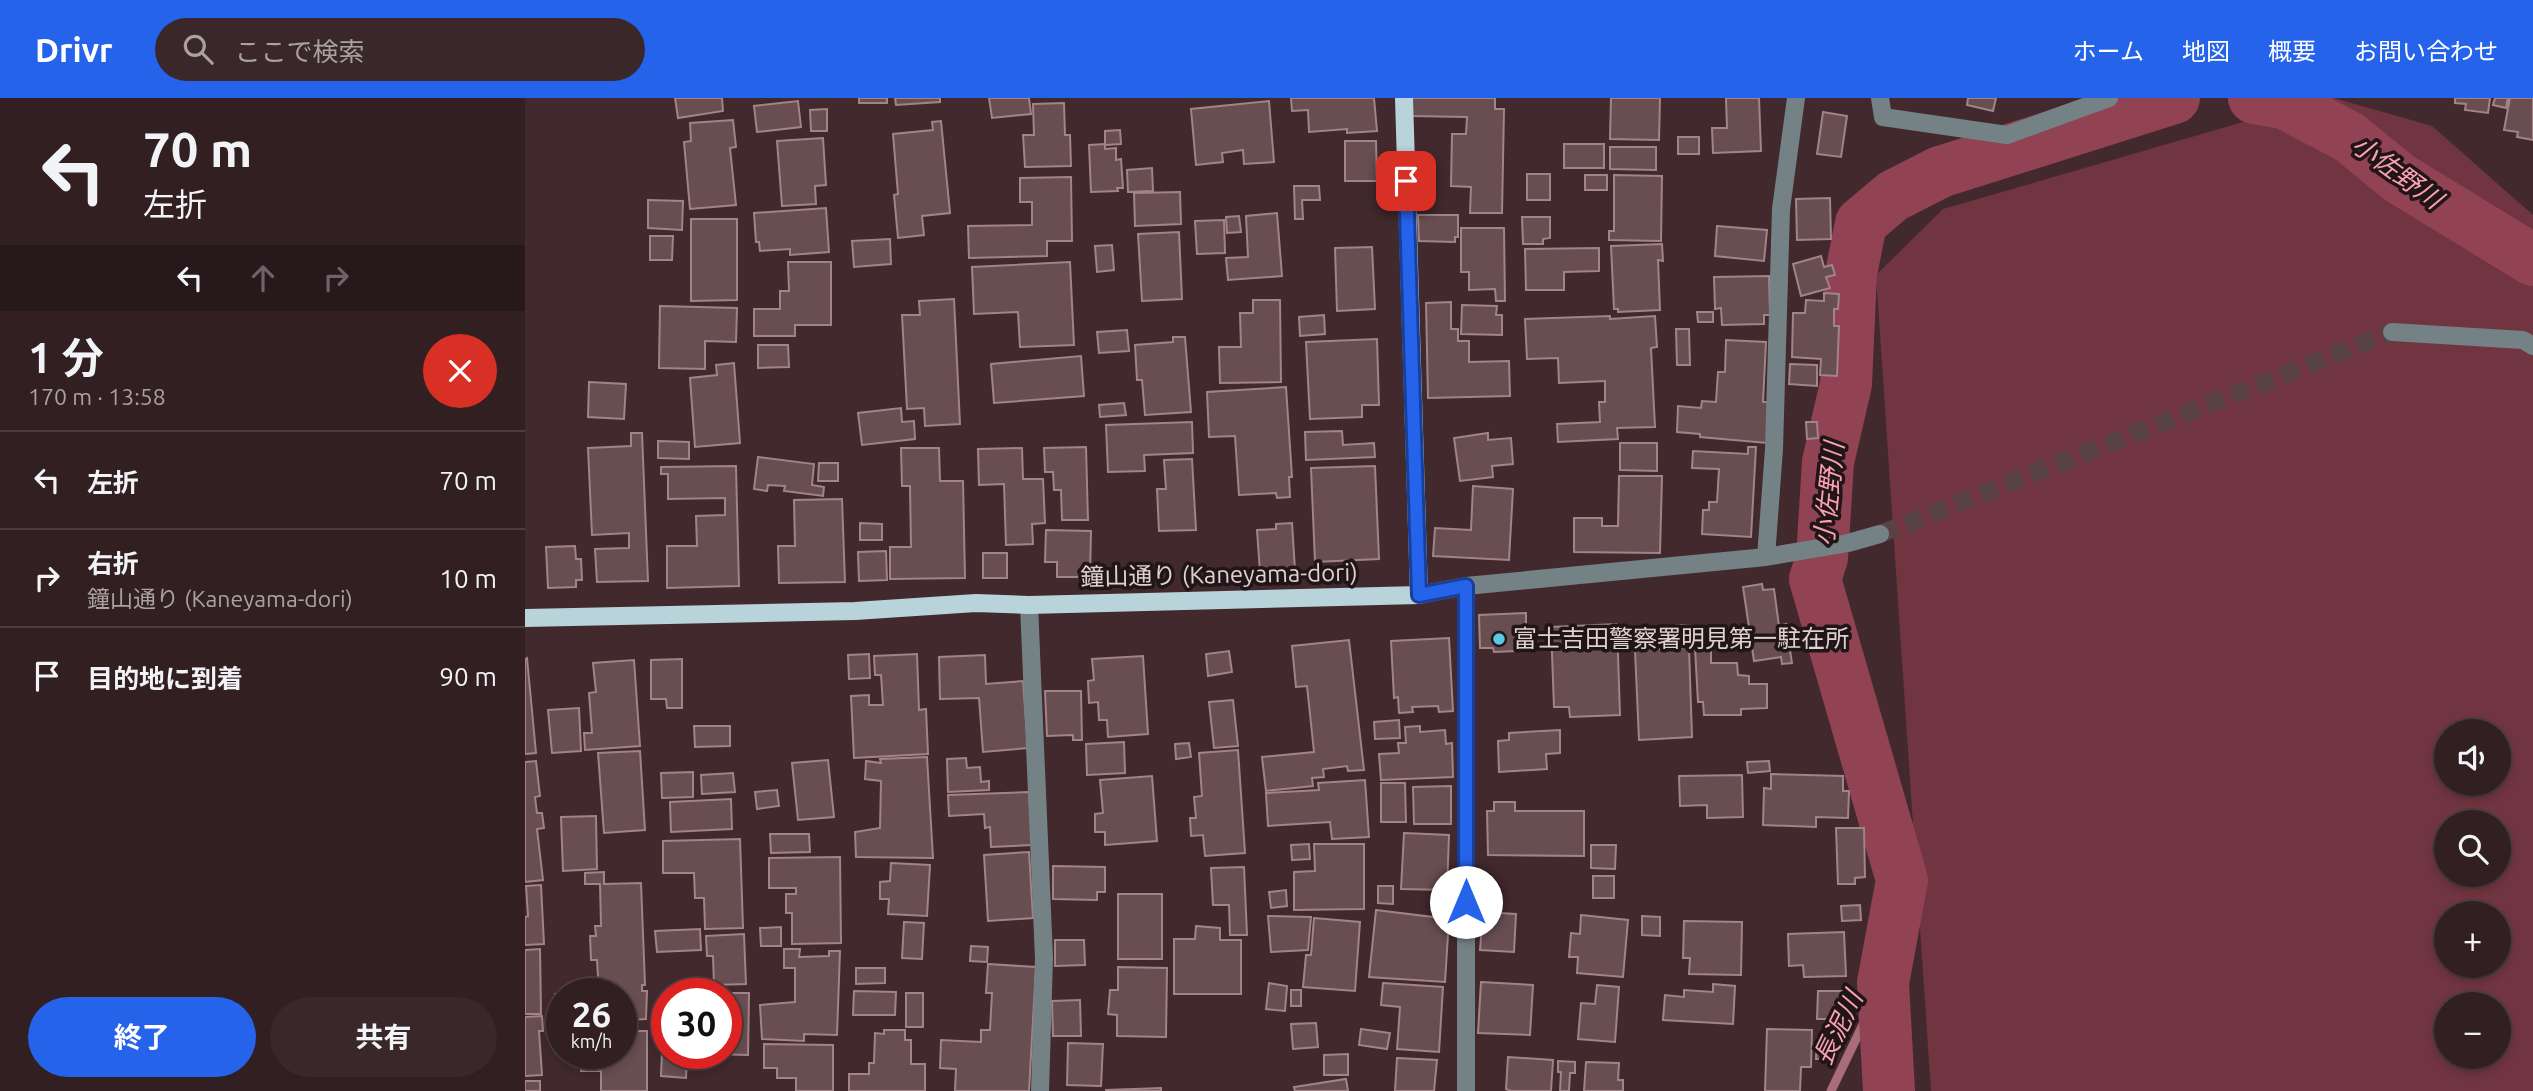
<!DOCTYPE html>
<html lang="ja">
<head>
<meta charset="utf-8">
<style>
  :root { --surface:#311f22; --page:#39272a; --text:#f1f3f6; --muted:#a8a2a5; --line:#4c3d40; --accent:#2563eb }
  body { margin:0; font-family:Ubuntu,"Noto Sans JP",sans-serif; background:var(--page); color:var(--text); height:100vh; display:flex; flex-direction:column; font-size:26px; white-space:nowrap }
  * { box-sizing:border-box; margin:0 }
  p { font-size:23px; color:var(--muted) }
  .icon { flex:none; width:38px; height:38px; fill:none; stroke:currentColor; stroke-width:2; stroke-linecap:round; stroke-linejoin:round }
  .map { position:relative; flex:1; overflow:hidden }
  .sheet { display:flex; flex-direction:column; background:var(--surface); width:525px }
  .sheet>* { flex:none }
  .guide { background:#311f22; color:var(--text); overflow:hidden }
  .buttons { position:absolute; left:1909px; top:621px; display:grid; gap:14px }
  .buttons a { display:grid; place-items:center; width:77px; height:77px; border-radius:50%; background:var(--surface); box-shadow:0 4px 10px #0003,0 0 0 2px var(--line); font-size:35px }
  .speed { position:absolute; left:21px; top:880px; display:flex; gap:14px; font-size:35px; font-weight:700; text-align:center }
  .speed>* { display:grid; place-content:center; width:91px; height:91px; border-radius:50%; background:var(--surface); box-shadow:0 4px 10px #0003,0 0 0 2px var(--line); line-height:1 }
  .speed small { font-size:18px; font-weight:400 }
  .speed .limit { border:10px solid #d22; background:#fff; color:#111 }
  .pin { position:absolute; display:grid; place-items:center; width:60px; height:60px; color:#fff; margin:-30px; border-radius:14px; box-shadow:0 4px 10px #0006 }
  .me { position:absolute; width:77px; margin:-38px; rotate:0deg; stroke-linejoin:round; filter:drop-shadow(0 0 5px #0008) }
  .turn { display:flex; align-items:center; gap:24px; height:147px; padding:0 28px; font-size:32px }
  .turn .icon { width:91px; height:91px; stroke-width:2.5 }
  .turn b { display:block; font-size:49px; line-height:60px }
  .lanes { display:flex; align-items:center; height:66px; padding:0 28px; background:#0003; justify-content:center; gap:35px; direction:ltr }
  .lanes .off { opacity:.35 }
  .round { display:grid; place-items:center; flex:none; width:74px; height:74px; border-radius:37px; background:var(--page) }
  .overview { display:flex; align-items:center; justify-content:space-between; height:119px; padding:0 28px }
  h1 { font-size:42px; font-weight:700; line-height:52px }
  .button { display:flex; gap:14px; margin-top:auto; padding:14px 28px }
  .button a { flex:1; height:80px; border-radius:42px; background:var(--accent); color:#fff; font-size:28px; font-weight:700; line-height:80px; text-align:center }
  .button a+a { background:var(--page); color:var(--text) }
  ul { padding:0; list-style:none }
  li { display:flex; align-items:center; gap:21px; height:98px; padding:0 28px; border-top:2px solid var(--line) }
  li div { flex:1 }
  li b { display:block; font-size:26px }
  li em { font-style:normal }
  header { display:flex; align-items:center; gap:42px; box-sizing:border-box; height:98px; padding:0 35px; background:var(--accent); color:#fff }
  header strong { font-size:33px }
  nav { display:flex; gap:38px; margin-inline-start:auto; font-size:24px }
  .search { width:490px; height:63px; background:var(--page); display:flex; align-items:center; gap:18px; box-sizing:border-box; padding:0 24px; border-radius:38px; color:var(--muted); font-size:26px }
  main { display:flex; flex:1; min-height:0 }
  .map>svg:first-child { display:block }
</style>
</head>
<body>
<header>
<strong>Drivr</strong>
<div class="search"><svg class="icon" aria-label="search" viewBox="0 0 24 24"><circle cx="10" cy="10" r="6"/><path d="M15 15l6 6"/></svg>ここで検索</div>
<nav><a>ホーム</a><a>地図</a><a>概要</a><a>お問い合わせ</a></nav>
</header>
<main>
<section class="sheet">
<div class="guide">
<div class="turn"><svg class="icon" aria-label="left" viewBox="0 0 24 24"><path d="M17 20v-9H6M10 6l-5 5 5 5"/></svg><div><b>70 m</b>左折</div></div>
<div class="lanes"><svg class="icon" aria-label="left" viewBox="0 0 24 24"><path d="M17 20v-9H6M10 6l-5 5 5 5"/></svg><svg class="icon off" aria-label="ahead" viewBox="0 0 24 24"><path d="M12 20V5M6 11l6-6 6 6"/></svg><svg class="icon off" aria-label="right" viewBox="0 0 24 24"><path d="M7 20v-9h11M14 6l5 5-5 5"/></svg></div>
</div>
<div class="overview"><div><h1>1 分</h1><p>170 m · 13:58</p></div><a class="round" style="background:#d93025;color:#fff"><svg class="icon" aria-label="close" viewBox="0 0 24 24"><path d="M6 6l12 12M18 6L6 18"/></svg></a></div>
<ul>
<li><svg class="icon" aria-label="left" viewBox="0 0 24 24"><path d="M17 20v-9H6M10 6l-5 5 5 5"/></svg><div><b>左折</b></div><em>70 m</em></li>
<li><svg class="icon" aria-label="right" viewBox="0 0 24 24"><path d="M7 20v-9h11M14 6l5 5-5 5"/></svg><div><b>右折</b><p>鐘山通り (Kaneyama-dori)</p></div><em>10 m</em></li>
<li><svg class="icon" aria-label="arrive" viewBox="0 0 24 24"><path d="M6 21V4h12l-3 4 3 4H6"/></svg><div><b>目的地に到着</b></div><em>90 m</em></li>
</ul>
<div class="button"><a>終了</a><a>共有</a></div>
</section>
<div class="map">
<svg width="2008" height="993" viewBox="0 0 2008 993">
  <rect width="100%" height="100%" fill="#41292d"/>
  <!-- green -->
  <path fill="#703541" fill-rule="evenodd" d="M1801 0H1809L1907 28 2008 117V993H1406L1351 177 1418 111ZM1922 634H1974V686H1922ZM1922 724H1974V777H1922ZM1922 816H1974V868H1922ZM1922 906H1974V959H1922Z"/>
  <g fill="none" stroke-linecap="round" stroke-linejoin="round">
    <!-- stream -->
    <path stroke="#a96d79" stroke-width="9" d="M1306 993 1358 885"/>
    <!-- river -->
    <path stroke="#914253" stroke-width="52" d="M1729 0 1759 5 1824 39 1874 80 2008 162
      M1364 993 1358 885 1377 782 1290 481 1297 460 1303 364 1321 286 1326 176 1336 125 1368 98 1415 74 1649 0"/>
  </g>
  <!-- building -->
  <path fill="#684d51" stroke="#a18488" stroke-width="2" d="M150 0H197L198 13 153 20Z
    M334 0H362V5H334Z
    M370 0H415V4L371 7Z
    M464 0H504L506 16 467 20Z
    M766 0H849L852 33 822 35V31L784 34 783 12 767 13Z
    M886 0H970V11H979L977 115H945L946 89 926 88 927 36H941L942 19 886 18Z
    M1086 0H1135L1134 42 1085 41Z
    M1201 0H1234L1236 53 1188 55 1187 30H1202Z
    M1443 0H1471L1468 13 1442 7Z
    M1930 0H1965L1963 15 1940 12 1941 6 1930 5Z
    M1970 0H1983L1981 10 1968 7Z
    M1985 0H2008V42L1992 39 1993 34 1979 32Z
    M273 3 276 29 232 34 229 8Z
    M744 3 749 64 719 66 718 52 697 55 698 64 671 67 666 11Z
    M539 5 540 37H545L546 68 500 69 498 37H509L508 6Z
    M302 11V33H286L285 12Z
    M1298 14 1322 18 1316 59 1292 56Z
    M208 22 211 49 205 50 211 107 165 111 159 44 166 43 165 25Z
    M416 23 425 115 397 118 399 137 373 140 369 97 373 96 368 36 408 32 407 24Z
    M595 32 596 46 580 47V33Z
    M1153 39H1174V56H1153Z
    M298 40 301 87 290 88 291 106 257 108 252 43Z
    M820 43H851L852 83H820Z
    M580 46V51L591 50V62L596 61 598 90H592L593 93 566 94 564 47Z
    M1039 46H1079V70H1039Z
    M1085 49H1131V72L1085 71Z
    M627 70 628 93 603 94 602 72Z
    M1002 76H1025V102H1002Z
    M1060 77H1082V92H1060Z
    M1089 77 1137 78 1136 143 1084 142V133H1089Z
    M546 79 547 143H522V158L444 160 443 128 507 127V104H495V80Z
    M769 88H794L795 102H777L778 121H770Z
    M655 94 656 126 610 128 609 95Z
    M1305 100 1306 141 1272 142 1271 101Z
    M123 102 158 103 157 132 123 130Z
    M301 110 304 154 265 157V151L235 153 234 144H231L229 115Z
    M752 115 757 178 703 182 701 160 723 159 721 118Z
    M893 117H933V139H930V144L894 143Z
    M714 118 716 134 702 135 701 119Z
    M997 119H1025V140L1018 141V146H998Z
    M166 121H212V202L166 203Z
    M699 122 700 155 672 156 670 123Z
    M1192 128 1242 132 1239 163 1190 158Z
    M936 130H979L980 203H971L970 191 944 192V174H936Z
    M654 134 657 201 617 203 613 136Z
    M125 138H148L147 162H125Z
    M365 141 366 166 329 169 327 143Z
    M1137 146 1138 163 1133 162 1135 212 1093 214V211H1089L1086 148Z
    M587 147 589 172 572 174 570 148Z
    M847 149 850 211 812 213 810 150Z
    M1074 150V173L1039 174V192H1001L1000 151Z
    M1296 158 1299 169 1307 167 1310 177 1301 179 1305 190 1276 198 1268 166Z
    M263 164H306V227H270V238H229V211H255V193H264Z
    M545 164 549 247 495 249 493 214 449 216 447 169Z
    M1244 178 1245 217H1239V226L1197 227 1196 210 1190 211 1189 179Z
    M1299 195 1314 196 1313 211H1309V228H1314L1312 278 1295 277 1296 261 1267 259 1268 215H1280L1281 202 1299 203Z
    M429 201 435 326 400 328 399 310 382 311 377 217H395L394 203Z
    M728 202H755L756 284 695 285 694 249H716L715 215H728Z
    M926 204V231H933V243H944V264L984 263 985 298 903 300 901 205Z
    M937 207 972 208 971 217H977V237L936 236Z
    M135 208 212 210 211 244 180 243V271L134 270Z
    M1172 214H1188V224H1173Z
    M799 217 800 236 775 238 774 219Z
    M1085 218V221L1130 218 1132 249 1126 250 1130 329 1092 330 1093 341 1033 344 1032 326 1075 324 1074 304H1080V283L1034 285 1033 260 1002 261 1000 221Z
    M1151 231H1164L1165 267H1152Z
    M602 232 604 253 574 255 572 234Z
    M648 239H660L666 314 620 317 617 282H612L610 247 648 244Z
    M852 241 854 307H837V319L785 321 781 244Z
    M1201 242 1241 244 1238 304H1244L1242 345 1175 339V336L1152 334 1153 308 1176 310 1177 303 1191 304 1193 274H1200Z
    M233 247H263L264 269 233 270Z
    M556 258 559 298 469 305 466 266Z
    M209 265 215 345 170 349 165 280 192 277 191 267Z
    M1265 266 1292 267V288L1264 286Z
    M64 284 101 286 99 321 63 319Z
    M761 289 767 379H764L765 399 752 400 751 395 714 397 710 338 684 339 682 294Z
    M599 305 601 317 575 319 574 307Z
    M376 310 377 324 389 323 390 341 337 347 333 315Z
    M667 324 668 355 619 357 620 373 583 374 581 327Z
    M1281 324H1292L1293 340 1282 341Z
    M817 333 818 347 849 345 850 359 781 362 780 334Z
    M106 335H117L123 483 72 484 70 451 104 450V435L67 437 63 350 106 348Z
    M963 335V342L986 340 988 366 967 368 968 379 935 383 929 340Z
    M133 343 164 344V361L133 360Z
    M1095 345H1132V373L1095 372Z
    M561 349 563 422H537L536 392H529L528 374H520L519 350Z
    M1223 349H1231L1226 439 1177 436 1178 412H1184V404H1192L1194 371 1167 370 1168 353 1223 356Z
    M376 350H414L415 383H438L440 480 365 481V449H386L385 388H377Z
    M497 350 498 381H518L520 425 507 426 508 446 481 447 479 386 454 387 453 351Z
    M233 359 289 366 287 387 299 389 298 398 259 393 260 388 243 387 242 393 229 391Z
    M667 361 671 432 634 433 632 391H641L639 362Z
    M294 365H313V383H293Z
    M211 368 214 488 142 490V448H172L171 418 200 417V400L143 401V376H136V369Z
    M850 368 854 461 790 464 786 370Z
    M1094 378H1137L1135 455 1049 454V420H1077V428H1093Z
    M948 388 988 391 984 462 908 458 910 430 946 432Z
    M317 401 320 484 254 485 253 448H270L269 402Z
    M335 425 357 426V442H335Z
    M767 425 770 472 735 474 732 432 751 431V426Z
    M521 432 566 433 565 479H532V464H520Z
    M50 448 51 461H56L57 482H51V489L23 490 21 449Z
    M361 453 362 482 334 483 333 454Z
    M458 455H482V480H458Z
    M1237 486 1238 492 1249 491 1254 528 1261 526 1267 565 1257 566 1256 559 1229 563 1218 489Z
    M1001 515V528H990L991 553 969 554 968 550H955L954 517Z
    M1092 526 1095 617 1045 619 1044 609H1029L1026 529Z
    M1151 527 1167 528 1165 542 1149 540Z
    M924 540 928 613 914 614 913 608 887 609 888 614 874 615 873 599 869 600 866 543Z
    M824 542 839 672 823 673 822 668 798 671 799 679 787 680 788 688 741 693 737 659 789 654 782 588 771 589 767 548Z
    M1186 549V565H1212L1213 577 1224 578V586H1242V610L1216 611V617H1179L1178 604H1173L1170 550Z
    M1164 550 1167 639 1114 642 1110 552Z
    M704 553 707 574 683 578 681 556Z
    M344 556 345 580 324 581 323 557Z
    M392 556 394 612 401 611 403 656 329 660 326 598 344 597V607H358L356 577H350L349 558Z
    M460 557 461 586 498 583 503 650 458 654 454 600 415 601 414 559Z
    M618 558 623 636 583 639 582 622H574L573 604 564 605 563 583 569 582 567 561Z
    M2 560 11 655 0 656V561Z
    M157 561V610H142L141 601H126V562Z
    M109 562 115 648 60 652 59 635H67L64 595 71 594 68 565Z
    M520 593H556L557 642H548V637L522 638Z
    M708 602 713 648 689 650 684 604Z
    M54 610 56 653 27 655 23 612Z
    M874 622 875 640 850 641 849 624Z
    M169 628H205V648L170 649Z
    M895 628V634L920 632 921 646 927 645 928 679 856 682 854 656 874 655 873 645H881L880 629Z
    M1035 632V655L1021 656 1022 671 974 674 973 643 984 642V635Z
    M599 644 600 675 562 677 561 646Z
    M664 645 666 659 651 661 650 646Z
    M713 652 720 755 680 758 678 737 666 738 665 720H671L669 699 677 698 674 655Z
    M115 653 120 732 79 735 73 655Z
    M402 659 408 760 331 759 330 734 355 730 356 683 340 681 341 663 356 665 355 661Z
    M441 660 442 670 455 669 456 684 464 683V692L423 694 422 661Z
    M303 662 309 719 273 722 267 665Z
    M11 663 15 698 10 699 12 715H17L19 730 12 731 18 782 0 784V664Z
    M1244 663 1245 673 1223 675 1222 664Z
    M168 674V699L137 700 136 675Z
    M208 675 210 694 177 696 176 677Z
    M1246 676 1318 678V693H1324L1323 720 1291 719V729L1238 727 1239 690 1246 691Z
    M1217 677 1218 719 1182 720V707L1155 708 1154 678Z
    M627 678 632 743 580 747V734H570V716L578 715 575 682Z
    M840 682 844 739 807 741 805 724 743 728 741 695 794 692 793 685Z
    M856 685H880L881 724H856Z
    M926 688V726H889L888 689Z
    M252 692 254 708 232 711 230 694Z
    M504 694 507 747 466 749 465 729 460 730 459 716 424 718 423 697Z
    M206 701 207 731 146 734 145 704Z
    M969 704H990V713H1059V758L963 757 962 713H969Z
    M71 718 72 771 38 773 36 719Z
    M1311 730H1339L1340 779 1330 780V786H1313Z
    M879 735 924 737 922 792 876 791Z
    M245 736H284L285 754 246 755Z
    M215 741 218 830 180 831 179 800H170L169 775H138V743Z
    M784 746 785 761 767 762 766 747Z
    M789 746H839V811L769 812V774L790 773Z
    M1066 747H1091L1090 771 1066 770Z
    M504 754 508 820 463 823 459 757Z
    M315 759 316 845 267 846V815H261V796H271V790H244V760Z
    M366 765 405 767 402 818 363 816 364 801H355V784L365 783Z
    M528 768 580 769V794H572V802L528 801Z
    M719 769 722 837H705L704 807H688L686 770Z
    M79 774V786L116 785 120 887H117V893H122L121 921 104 922V904H96V896H74L72 862H66L65 838H71L70 828H76L75 786H60V775Z
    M1068 778H1089V800H1068Z
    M16 787 19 846 0 847V819L3 818 1 788Z
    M853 788H868V806L853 805Z
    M761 792 762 808 746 810 744 794Z
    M593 796H637V861H593Z
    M1335 807 1336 822 1317 823 1316 808Z
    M851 812 924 821 920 884 844 879Z
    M958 814 991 816 989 854 955 852Z
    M1056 817 1103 822 1098 879 1052 875 1053 859H1044L1046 835 1055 836Z
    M743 818 786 819 783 852 746 854Z
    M1117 818 1135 819V838L1117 837Z
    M789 820 835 824 830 893 778 889 781 857H786Z
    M1159 823 1217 824 1216 877 1164 876 1165 860H1158Z
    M379 824 399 825 397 861 377 860Z
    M671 828 695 830V842H716V896H649V841H670Z
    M256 829V848H236L235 830Z
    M175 831 176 852 132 854 130 833Z
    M1319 834 1321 878 1279 879 1278 867 1264 868 1263 836Z
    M219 836 221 886 189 887 188 858H182L181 838Z
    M530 842H559L560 867 530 868Z
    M446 848 463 849 462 864 445 863Z
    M15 851 16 916H0V852Z
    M259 851H275L274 859 304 858V853H315L312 937 279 936V943L237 941 235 907 270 904V870H259Z
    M463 866 511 869 504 993H430L431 971 415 970 416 942 456 944V932H465L467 895H461Z
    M593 869 642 870 641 939 592 938V917L583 916 585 892H593Z
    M331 870H360V885L331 886Z
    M956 884 1008 887 1005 937 953 935Z
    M744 885 762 888 760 913 741 911Z
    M858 885 918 889 914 954 872 951 875 909 856 907Z
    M1188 886 1210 888 1208 926 1138 922 1140 897 1159 899V892L1188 894Z
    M1072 887 1094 889 1090 944 1053 941 1056 905 1070 906Z
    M766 892H776V908H766Z
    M329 893 371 894 370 917H328Z
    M1293 893H1317L1316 921H1292Z
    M51 895 37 896V932L31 933 30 896Z
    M183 895H224L223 957 185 956H201V896Z
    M381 895H398V929H381Z
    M555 902 556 938H528L527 903Z
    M17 918 18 933H14L17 977 0 978V919Z
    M791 925 793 949 768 951 766 926Z
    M836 931 865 935 862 951 834 947Z
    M1242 931 1287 932 1286 969H1276L1275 993H1240Z
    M359 932H380V942H386V966H400V993H324V976H344V965H349L350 935 359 936Z
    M96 933H122V993H76V973H56V956H96Z
    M1292 940H1305V961H1291Z
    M543 945 578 946 576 988 542 987Z
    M239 946 308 947V993H271V980H252V970H239Z
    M137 953H142V956H155V961H162L161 980 136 978Z
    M823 956V977H799V957Z
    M983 959 1028 962 1026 993H986L981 991Z
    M872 960 912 962 909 993H870Z
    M1033 963 1050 964V975H1045L1044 993H1035L1036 974H1033Z
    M1061 964 1094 965 1093 982H1098V993H1059Z
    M821 981 823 993H770L769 989Z
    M0 983H15V993H0Z
    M636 990V993H581V992Z"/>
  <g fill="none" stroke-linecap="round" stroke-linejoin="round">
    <!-- minor-tunnel -->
    <path stroke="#594246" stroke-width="18" stroke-dasharray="18 9" stroke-linecap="butt" d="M1355 436 1867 234"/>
    <!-- minor -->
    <path stroke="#758285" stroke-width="18" d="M1355 0 1358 19 1482 37 1584 0
      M1867 234 1998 242 2008 248
      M1241 459 1249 351 1256 111 1271 0
      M941 488V993
      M894 497 941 488 1241 459 1323 445 1355 436
      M504 507 519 860 515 993"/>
    <!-- major -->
    <path stroke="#b8d3da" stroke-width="18" d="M0 520 330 513 451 505 504 507 894 497 879 0"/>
  </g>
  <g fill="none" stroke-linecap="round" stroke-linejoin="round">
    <defs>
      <path id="route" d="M881 83 894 497 941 488V804"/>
    </defs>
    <!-- route casing -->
    <use href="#route" stroke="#184099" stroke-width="18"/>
    <!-- route -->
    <use href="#route" stroke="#2563eb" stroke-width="12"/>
  </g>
  <!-- markers -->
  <circle fill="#57c9e2" stroke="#201517" stroke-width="2.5" cx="974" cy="541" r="7"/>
  <g text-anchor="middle" stroke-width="7" stroke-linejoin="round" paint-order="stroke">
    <!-- street labels -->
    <g font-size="24" fill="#e0d0d2" stroke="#201517">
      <text transform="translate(694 477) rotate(-1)" y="8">鐘山通り (Kaneyama-dori)</text>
    </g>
    <!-- poi labels -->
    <g font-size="24" fill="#e0d0d2" stroke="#201517" text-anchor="start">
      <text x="988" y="549">富士吉田警察署明見第一駐在所</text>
    </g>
    <!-- water labels -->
    <g font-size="26" font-style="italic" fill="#fba0b0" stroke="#201517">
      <text transform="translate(1872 74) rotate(36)" y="9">小佐野川</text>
      <text transform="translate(1304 396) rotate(-84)" y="9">小佐野川</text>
      <text transform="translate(1313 930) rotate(-64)" y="9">長泥川</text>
    </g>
  </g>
</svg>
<div class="buttons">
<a><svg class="icon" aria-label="sound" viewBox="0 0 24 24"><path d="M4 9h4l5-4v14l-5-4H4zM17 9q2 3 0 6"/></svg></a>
<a><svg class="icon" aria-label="search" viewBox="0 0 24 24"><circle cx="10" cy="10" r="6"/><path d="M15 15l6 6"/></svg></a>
<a>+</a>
<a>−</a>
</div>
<div class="speed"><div>26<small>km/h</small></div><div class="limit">30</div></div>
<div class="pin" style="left:881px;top:83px;background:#d93025"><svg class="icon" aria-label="arrive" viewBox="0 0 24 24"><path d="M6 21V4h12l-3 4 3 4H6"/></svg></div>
<svg class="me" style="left:941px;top:804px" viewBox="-20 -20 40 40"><circle r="19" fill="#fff"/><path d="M0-13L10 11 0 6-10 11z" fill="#2563eb"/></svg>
</div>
</main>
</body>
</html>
